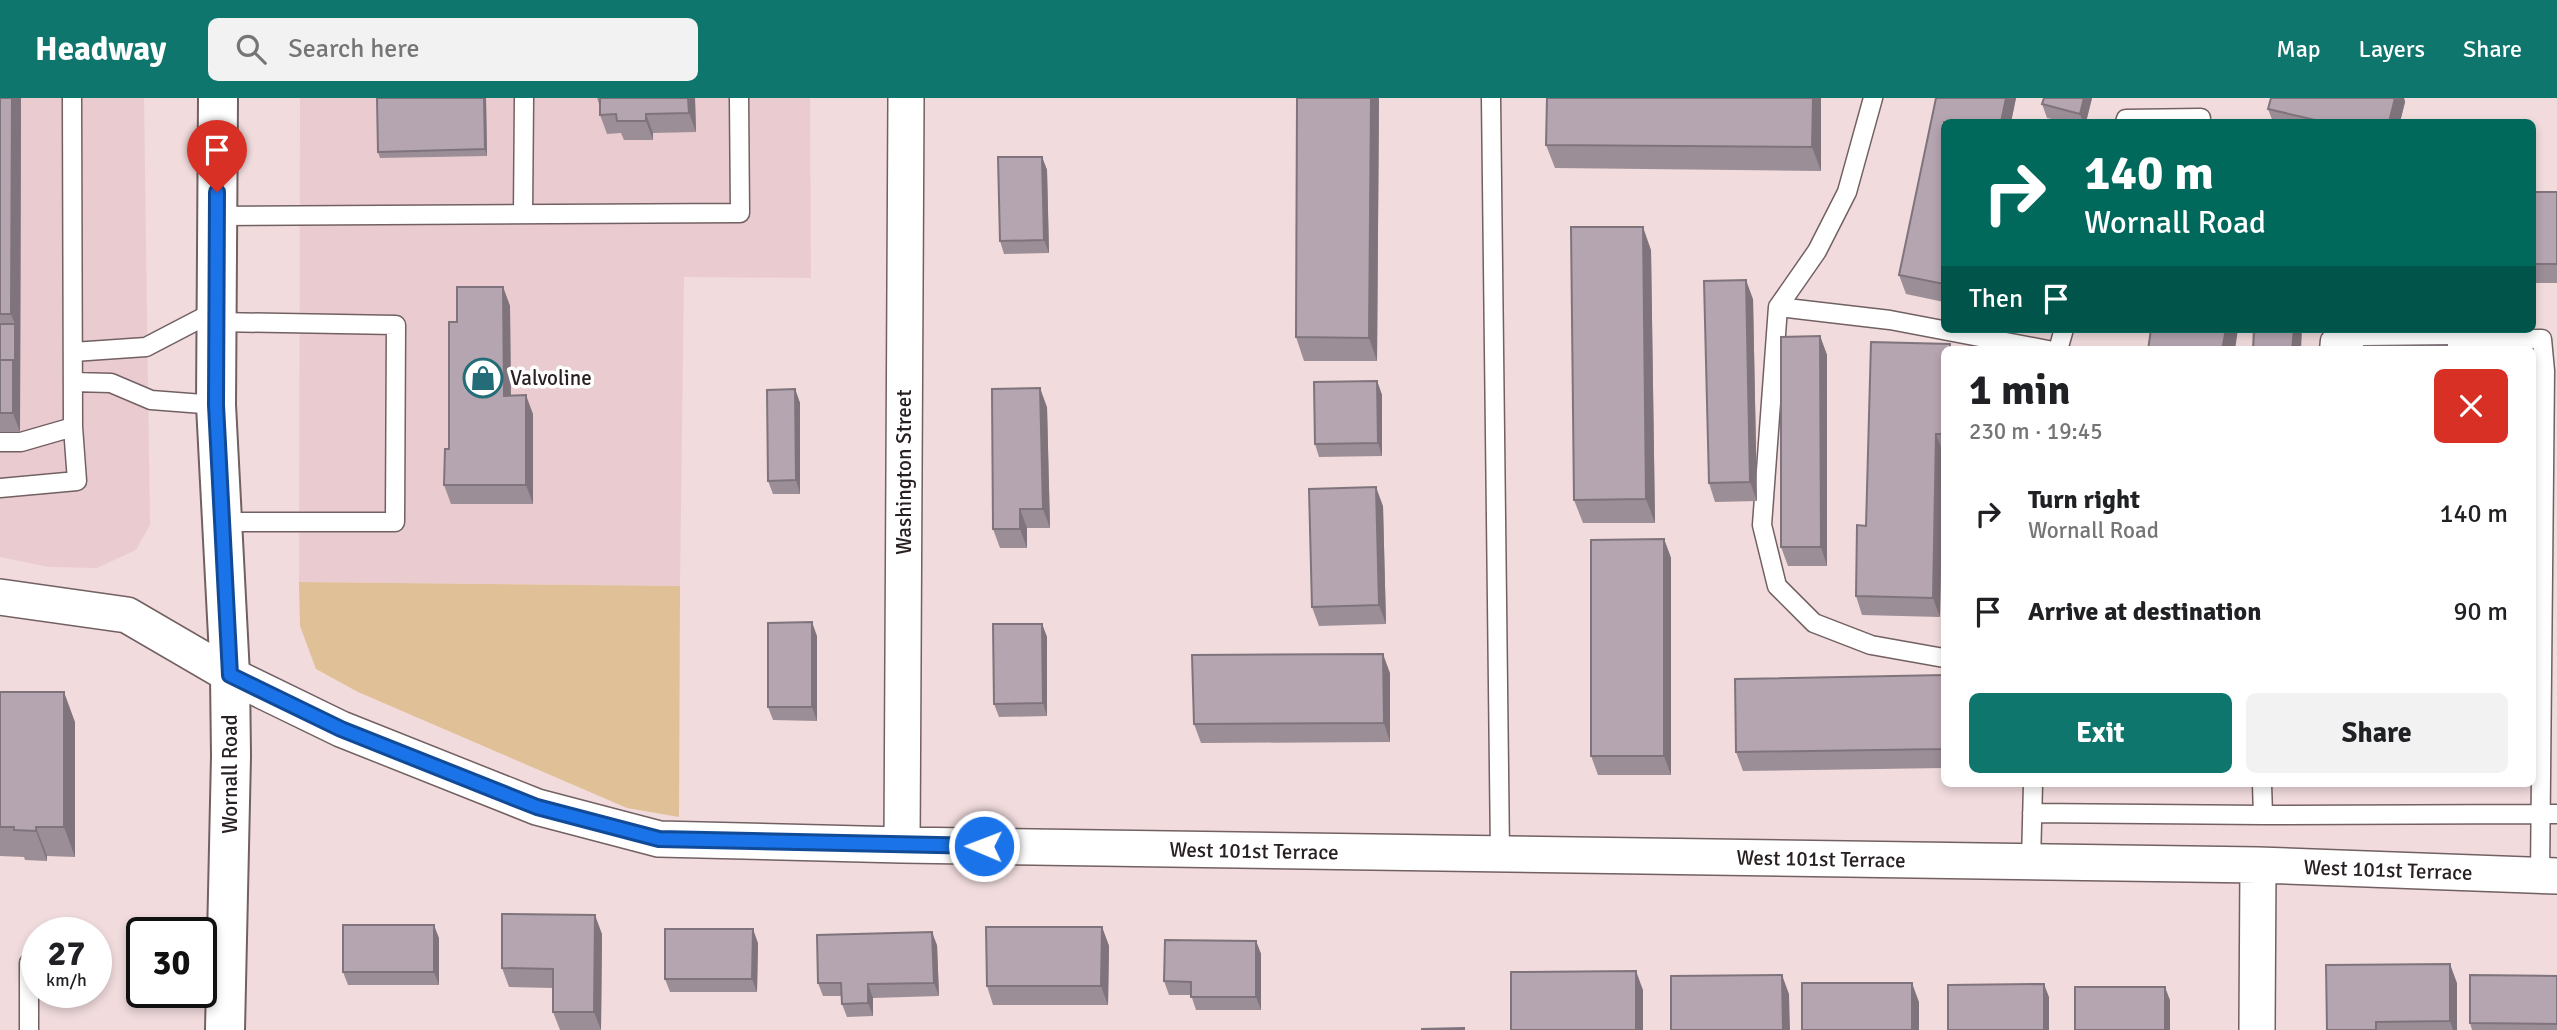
<!DOCTYPE html>
<html lang="en">
<head>
<meta charset="utf-8">
<style>
  :root { --surface:#fff; --page:#f2f2f2; --text:#202124; --muted:#757577; --accent:#0f766e }
  body { margin:0; font-family:Signika,sans-serif; background:var(--page); color:var(--text); height:100vh; display:flex; flex-direction:column; font-size:26px; white-space:nowrap }
  * { box-sizing:border-box; margin:0 }
  p { font-size:23px; color:var(--muted) }
  .icon { flex:none; width:38px; height:38px; fill:none; stroke:currentColor; stroke-width:2; stroke-linecap:round; stroke-linejoin:round }
  .map { position:relative; flex:1; overflow:hidden }
  .side { position:absolute; left:1941px; top:248px; width:595px; height:441px; display:flex; flex-direction:column; background:var(--surface); border-radius:10px; box-shadow:0 4px 10px #0003 }
  .side>* { flex:none }
  .hud { position:absolute; left:1941px; top:21px; width:595px; height:214px; border-radius:10px; box-shadow:0 4px 10px #0003; background:#00695c; color:#fff; overflow:hidden }
  .speed { position:absolute; left:21px; top:819px; display:flex; gap:14px; font-size:35px; font-weight:700; text-align:center }
  .speed>* { display:grid; place-content:center; width:91px; height:91px; border-radius:50%; background:var(--surface); box-shadow:0 4px 10px #0003; line-height:1 }
  .speed small { font-size:18px; font-weight:400 }
  .speed .limit { border:4px solid #111; border-radius:10px; background:#fff; color:#111 }
  .pin { position:absolute; display:grid; place-items:center; width:60px; height:60px; color:#fff; margin:-72px -30px; border-radius:50% 50% 50% 0; rotate:-45deg; box-shadow:0 0 7px #0007 }
  .pin .icon { rotate:45deg }
  .me { position:absolute; width:77px; margin:-38px; rotate:271deg; stroke-linejoin:round; filter:drop-shadow(0 0 5px #0008) }
  .turn { display:flex; align-items:center; gap:24px; height:147px; padding:0 28px; font-size:32px }
  .turn .icon { width:91px; height:91px; stroke-width:2.5 }
  .turn b { display:block; font-size:49px; line-height:60px }
  .then { display:flex; align-items:center; height:66px; padding:0 28px; background:#0003; gap:14px; font-size:26px }
  .round { display:grid; place-items:center; flex:none; width:74px; height:74px; border-radius:10px; background:var(--page) }
  .headline { display:flex; align-items:center; justify-content:space-between; height:119px; padding:0 28px }
  h1 { font-size:42px; font-weight:700; line-height:52px }
  .cta { display:flex; gap:14px; margin-top:auto; padding:14px 28px }
  .cta a { flex:1; height:80px; border-radius:10px; background:var(--accent); color:#fff; font-size:28px; font-weight:700; line-height:80px; text-align:center }
  .cta a+a { background:var(--page); color:var(--text) }
  ul { padding:0; list-style:none }
  li { display:flex; align-items:center; gap:21px; height:98px; padding:0 28px }
  li div { flex:1 }
  li b { display:block; font-size:26px }
  li em { font-style:normal }
  header { display:flex; align-items:center; gap:42px; box-sizing:border-box; height:98px; padding:0 35px; background:var(--accent); color:#fff }
  header strong { font-size:33px }
  nav { display:flex; gap:38px; margin-inline-start:auto; font-size:24px }
  .search { width:490px; height:63px; background:var(--page); display:flex; align-items:center; gap:18px; box-sizing:border-box; padding:0 24px; border-radius:10px; color:var(--muted); font-size:26px }
  .map>svg:first-child { display:block }
</style>
</head>
<body>
<header>
<strong>Headway</strong>
<div class="search"><svg class="icon" aria-label="search" viewBox="0 0 24 24"><circle cx="10" cy="10" r="6"/><path d="M15 15l6 6"/></svg>Search here</div>
<nav><a>Map</a><a>Layers</a><a>Share</a></nav>
</header>
<div class="map">
<svg width="2557" height="932" viewBox="0 0 2557 932">
  <rect width="100%" height="100%" fill="#f1dbdd"/>
  <!-- built -->
  <path fill="#eaccd0" d="M0 0H144L150 427 136 452 97 470 48 469 0 459Z
    M300 0H810L811 180 684 179 680 488 299 484Z"/>
  <!-- green -->
  <path fill="#e0c096" d="M299 484 680 488 679 719 627 710 358 594 316 571 300 528Z"/>
  <g fill="none" stroke-linecap="round" stroke-linejoin="round">
    <defs>
      <path id="service" d="M1491 0 1500 756
        M1873 0 1847 94 1817 153 1778 209 1762 427 1777 488 1814 525 1871 547 1944 560
        M2125 24 2126 21 2201 20
        M523 116 524 0
        M217 118 740 115 739 0
        M1778 209 1890 222 2048 252
        M217 224 396 227 395 424H222
        M2058 252 2064 231
        M2329 252 2330 242 2542 241 2545 273 2540 778
        M73 254 146 249 217 212
        M73 284 111 285 151 302 216 307
        M0 344H21L73 329
        M0 390 77 383 73 329 72 0
        M2262 686 2263 717 2557 716
        M2032 715 2263 717
        M2031 764 2033 686
        M29 932V865"/>
      <path id="minor" d="M0 499 127 517 230 577 341 631 537 709 659 741 902 747 2258 767 2557 778
        M902 747 906 0
        M2257 932 2258 767"/>
      <path id="primary" d="M218 0 216 307 230 577 231 658 225 932"/>
    </defs>
    <!-- service casing -->
    <use href="#service" stroke="#726062" stroke-width="21"/>
    <!-- minor casing -->
    <use href="#minor" stroke="#726062" stroke-width="38"/>
    <!-- primary casing -->
    <use href="#primary" stroke="#726062" stroke-width="42"/>
    <!-- service -->
    <use href="#service" stroke="#fff" stroke-width="18"/>
    <!-- minor -->
    <use href="#minor" stroke="#fff" stroke-width="35"/>
    <!-- primary -->
    <use href="#primary" stroke="#fff" stroke-width="38"/>
  </g>
  <!-- wall -->
  <path fill="#9c8e97" d="M0 0H21L20 334H0Z
    M377 0H486L487 58 380 60 378 54Z
    M597 0H695L696 34 653 35V42H624L621 35 607 36 600 17V9Z
    M1297 0H1379L1377 263H1304L1296 239Z
    M1936 0H2016L2011 24H1944V204L1906 196 1899 177Z
    M2092 0 2086 24H2066L2047 20 2042 6Z
    M2271 0H2404L2405 4 2400 24H2273L2268 11Z
    M1821 1V73L1555 70 1546 47Z
    M1042 59 1047 72 1049 155 1004 156 1000 143Z
    M2532 94H2557V185H2532Z
    M1651 152 1655 425H1583L1574 402Z
    M503 189 510 208 511 298 533 316V406H451L444 387 449 351 457 224Z
    M1753 201 1757 403 1715 404 1709 385Z
    M1820 238 1827 257V468H1788L1781 449Z
    M1944 252V355H1943L1940 519 1862 517 1856 498 1866 428Z
    M1377 283 1382 297V358L1319 359 1315 346Z
    M795 291 800 305V396H773L768 383Z
    M1047 309 1050 430H1027V450H1000L993 431Z
    M1383 408 1386 526 1319 528 1312 509Z
    M1664 441 1671 460V677H1598L1591 658Z
    M1042 526 1047 539V618L999 619 994 606Z
    M817 538V623L773 622 768 609Z
    M1390 575V644L1201 645 1194 626Z
    M1944 577V670L1743 673 1736 654Z
    M0 594 75 624V759L47 758V763L25 762 24 759 0 758Z
    M1102 829 1109 848 1108 907H993L987 888Z
    M602 836 601 932H560L553 914V890L509 889 502 870Z
    M439 840V887H348L343 874Z
    M1256 843 1261 856V912H1196L1191 897H1169L1164 883Z
    M758 845 757 894H670L665 881Z
    M937 847 939 898 873 900V918L847 919 842 906V898H823L818 885Z
    M2557 878V932H2472L2470 925Z
    M2457 885V932H2327Z"/>
  <!-- shaded-wall -->
  <path fill="#7f747b" d="M12 0H21L20 334 13 315V262L15 226 11 216Z
    M484 0H486L487 58 485 51Z
    M688 0H695L696 34 689 15Z
    M1371 0H1379L1377 263 1369 240Z
    M1813 0H1821V73L1812 49Z
    M2006 0H2016L2011 24H2001Z
    M2084 0H2092L2086 24H2083L2080 16Z
    M2395 0H2404L2405 4 2400 24H2389Z
    M646 16 653 35V42L646 23Z
    M1042 59 1047 72 1049 155 1044 142Z
    M1643 129 1651 152 1655 425 1646 401Z
    M1746 182 1753 201 1757 403 1750 384Z
    M503 189 510 208 511 317 504 298Z
    M2226 231H2238L2235 252H2222Z
    M2294 231H2302L2301 252H2292Z
    M1820 238 1827 257V468L1821 449Z
    M1377 283 1382 297V358L1378 345Z
    M1040 290 1047 309 1050 430 1043 411Z
    M795 291 800 305V396L796 382Z
    M526 297 533 316V406L526 387Z
    M1936 336 1943 355 1940 519 1933 500Z
    M1376 389 1383 408 1386 526 1379 507Z
    M1020 411 1027 430V450L1020 431Z
    M1664 441 1671 460V677L1664 658Z
    M812 524 817 538V623L812 609Z
    M1042 526 1047 539V618L1043 605Z
    M1383 556 1390 575V644L1384 625Z
    M64 594 75 624V759L64 729Z
    M36 729 47 758V763L36 733Z
    M595 817 602 836 601 932 594 914Z
    M434 827 439 840V887L434 874Z
    M1102 829 1109 848 1108 907 1101 888Z
    M753 831 758 845 757 894 752 881Z
    M932 834 937 847 939 898 934 885Z
    M1256 843 1261 856V912L1256 899Z
    M2450 866 2457 885V932H2453L2450 923Z
    M1636 873 1643 892V932H1636Z
    M1782 877 1789 896 1790 932H1783Z
    M1912 885 1919 904V932H1912Z
    M868 886 873 900V918L868 905Z
    M2044 886 2049 899V932H2044Z
    M2165 889 2170 902V932H2165Z"/>
  <!-- building -->
  <path fill="#b5a5b0" stroke="#7f747b" stroke-width="2" d="M0 0H12L11 216H0Z
    M377 0H484L485 51 378 54Z
    M600 0H688L689 15 646 16V23H617L616 16 600 17Z
    M1297 0H1371L1369 240 1296 239Z
    M1547 0H1813L1812 49 1546 47Z
    M1936 0H2006L2001 24H1944V186L1899 177Z
    M2044 0H2084L2080 16 2042 6Z
    M2271 0H2395L2389 24H2324L2268 11Z
    M998 59H1042L1044 142 1000 143Z
    M2532 94H2557V166H2532Z
    M1571 129H1643L1646 401 1574 402Z
    M1746 182 1750 384 1709 385 1704 183Z
    M457 189H503L504 298 526 297V387H444L445 351H449V224H457Z
    M0 226H15V267L13 262H0Z
    M2151 231H2226L2222 252H2148Z
    M2254 231H2294L2292 252H2253Z
    M1820 238 1821 449H1781V239Z
    M1871 244 1950 246V252H1944V336H1936L1933 500 1856 498 1857 427 1866 428Z
    M2447 247V252H2364V248Z
    M0 262H13V315H0Z
    M1377 283 1378 345 1315 346 1314 284Z
    M1040 290 1043 411H1020V431H993L992 291Z
    M795 291 796 382 768 383 767 292Z
    M1376 389 1379 507 1312 509 1309 391Z
    M1664 441V658H1591V442Z
    M812 524V609H768V525Z
    M993 526H1042L1043 605 994 606Z
    M1383 556 1384 625 1194 626 1192 557Z
    M1944 577V651L1736 654 1735 581Z
    M0 594H64V729H36V733L14 732V729H0Z
    M502 816 595 817 594 914H553V871L502 870Z
    M343 827H434V874H343Z
    M986 829H1102L1101 888H987Z
    M665 831H753L752 881H665Z
    M932 834 934 885 868 886V905L842 906 841 885H818L817 837Z
    M1165 842 1256 843V899H1191V884L1164 883Z
    M2450 866V923L2376 924V932H2327L2326 867Z
    M1636 873V932H1511V874Z
    M1782 877 1783 932H1671V878Z
    M2470 877 2557 878V926L2470 925Z
    M1802 885H1912V932H1802Z
    M2044 886V932H1948V887Z
    M2075 889H2165V932H2075Z
    M1464 930V932H1422V931Z"/>
  <g fill="none" stroke-linecap="round" stroke-linejoin="round">
    <defs>
      <path id="route" d="M217 94 216 307 230 577 341 631 537 709 659 741 984 748"/>
    </defs>
    <!-- route casing -->
    <use href="#route" stroke="#114b97" stroke-width="18"/>
    <!-- route -->
    <use href="#route" stroke="#1a73e8" stroke-width="12"/>
  </g>
  <!-- icons -->
  <defs>
    <symbol id="shop-ring" viewBox="-11 -11 22 22"><circle r="9.5" fill="#fff" stroke="#246d78" stroke-width="1.5"/><path d="M-5-2.5h2.3a2.7 3.5 0 0 1 5.4 0H5L5.5 6h-11ZM-1.5-2.5h3a1.5 2.3 0 0 0-3 0Z" fill="#246d78"/></symbol>
  </defs>
  <g fill-rule="evenodd">
    <use href="#shop-ring" x="461" y="258" width="44" height="44"/>
  </g>
  <g text-anchor="middle" stroke-width="7" stroke-linejoin="round" paint-order="stroke">
    <!-- poi labels -->
    <g font-size="21" fill="#282021" stroke="#fff" text-anchor="start">
      <text x="510" y="287">Valvoline</text>
    </g>
    <!-- street labels -->
    <g font-size="21" fill="#282021" stroke="#fff">
      <text transform="translate(904 374) rotate(-90)" y="7">Washington Street</text>
      <text transform="translate(230 676) rotate(-90)" y="7">Wornall Road</text>
      <text transform="translate(1254 753) rotate(1)" y="7">West 101st Terrace</text>
      <text transform="translate(1821 761) rotate(1)" y="7">West 101st Terrace</text>
      <text transform="translate(2388 772) rotate(2)" y="7">West 101st Terrace</text>
    </g>
  </g>
</svg>
<div class="speed"><div>27<small>km/h</small></div><div class="limit">30</div></div>
<div class="pin" style="left:217px;top:94px;background:#d93025"><svg class="icon" aria-label="arrive" viewBox="0 0 24 24"><path d="M6 21V4h12l-3 4 3 4H6"/></svg></div>
<svg class="me" style="left:984px;top:748px" viewBox="-20 -20 40 40"><circle r="17" fill="#1a73e8" stroke="#fff" stroke-width="3"/><path d="M0-11L8 9 0 5-8 9z" fill="#fff"/></svg>
<div class="hud">
<div class="turn"><svg class="icon" aria-label="right" viewBox="0 0 24 24"><path d="M7 20v-9h11M14 6l5 5-5 5"/></svg><div><b>140 m</b>Wornall Road</div></div>
<div class="then">Then<svg class="icon" aria-label="arrive" viewBox="0 0 24 24"><path d="M6 21V4h12l-3 4 3 4H6"/></svg></div>
</div>
<section class="side">
<div class="headline"><div><h1>1 min</h1><p>230 m · 19:45</p></div><a class="round" style="background:#d93025;color:#fff"><svg class="icon" aria-label="close" viewBox="0 0 24 24"><path d="M6 6l12 12M18 6L6 18"/></svg></a></div>
<ul>
<li><svg class="icon" aria-label="right" viewBox="0 0 24 24"><path d="M7 20v-9h11M14 6l5 5-5 5"/></svg><div><b>Turn right</b><p>Wornall Road</p></div><em>140 m</em></li>
<li><svg class="icon" aria-label="arrive" viewBox="0 0 24 24"><path d="M6 21V4h12l-3 4 3 4H6"/></svg><div><b>Arrive at destination</b></div><em>90 m</em></li>
</ul>
<div class="cta"><a>Exit</a><a>Share</a></div>
</section>
</div>
</body>
</html>
